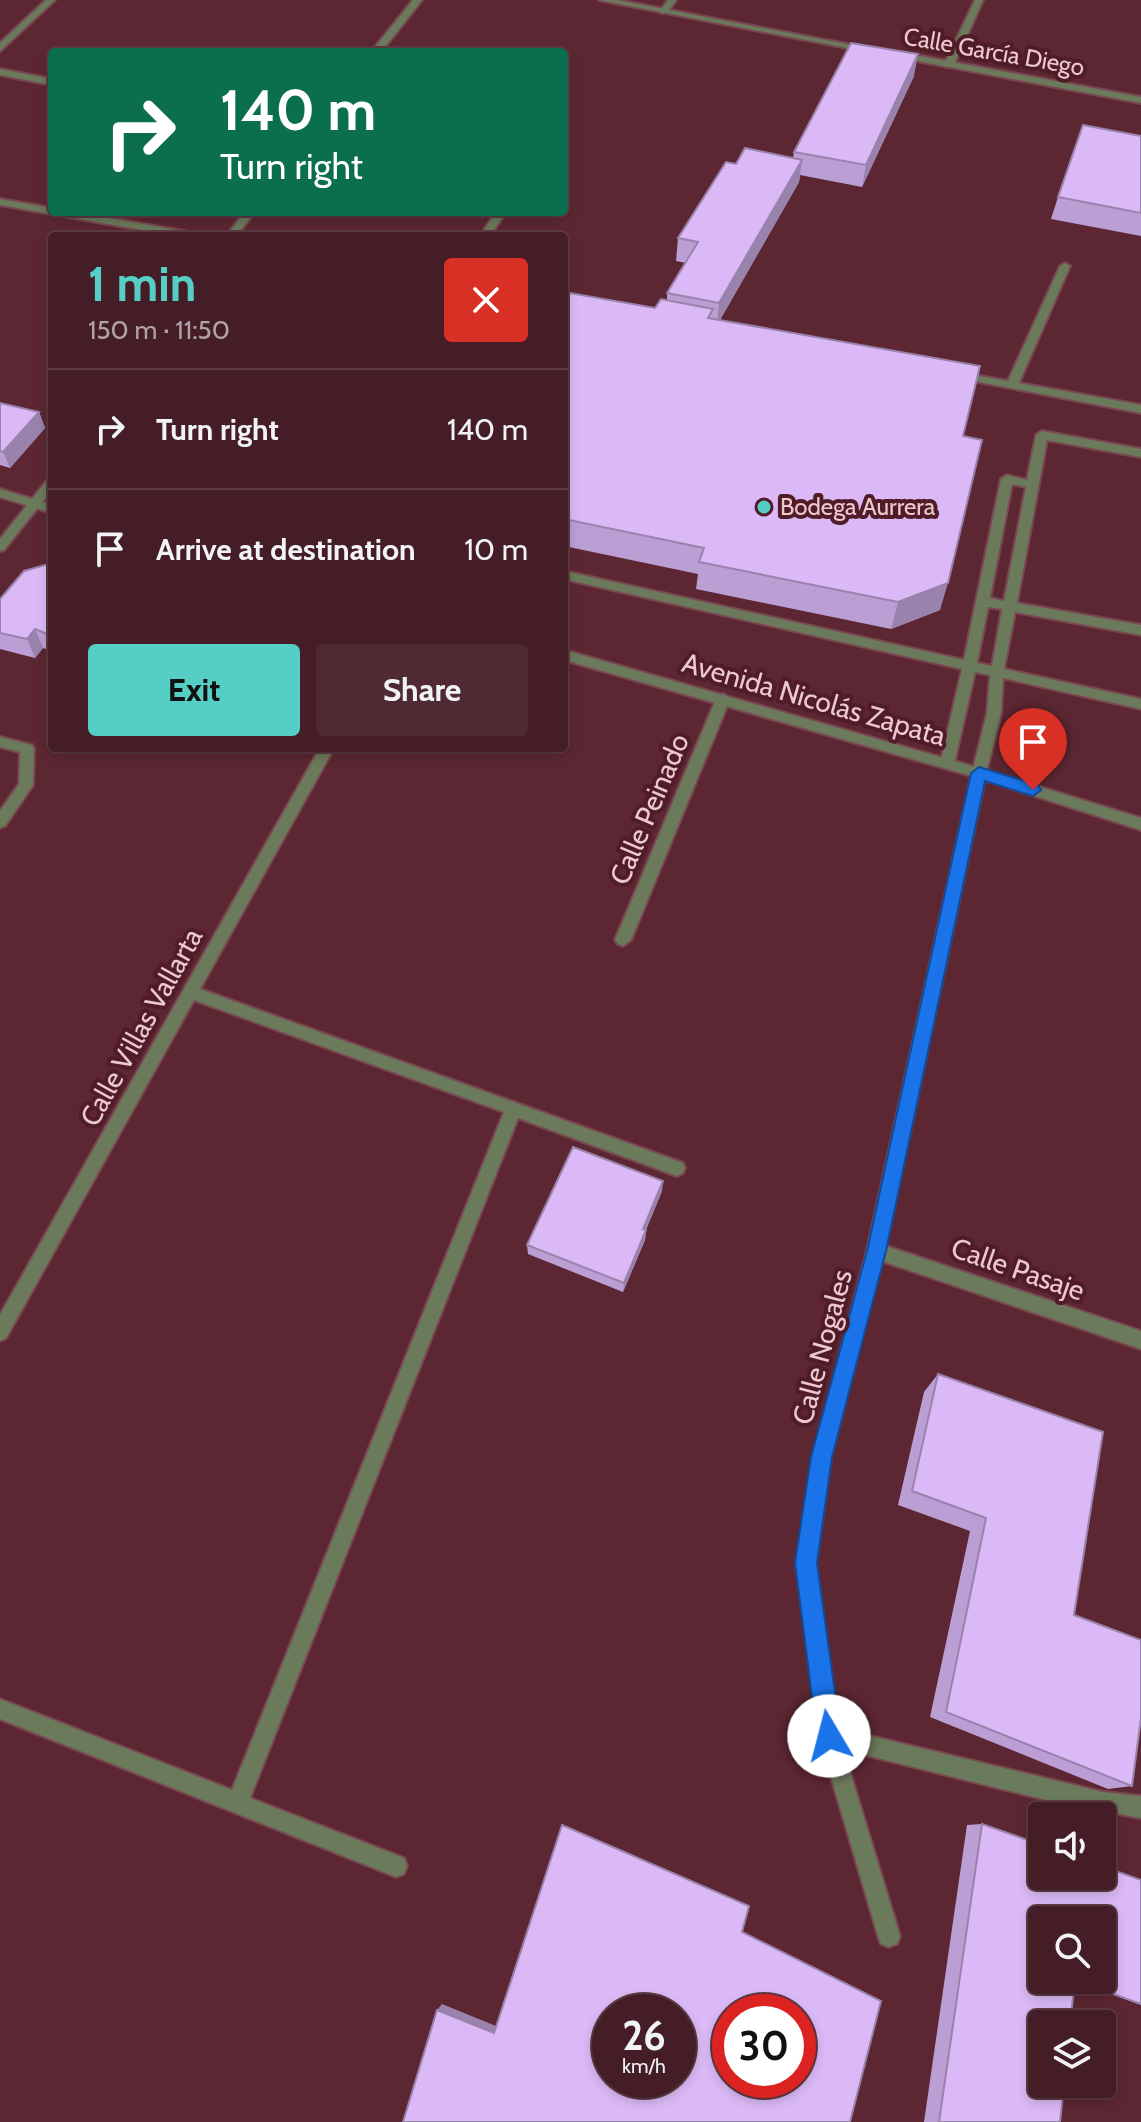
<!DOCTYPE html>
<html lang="en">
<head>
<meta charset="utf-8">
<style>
  :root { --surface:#451d26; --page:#4f2a32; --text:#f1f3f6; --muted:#b0a2a7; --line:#5d3b43; --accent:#55cec5 }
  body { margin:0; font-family:Cabin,sans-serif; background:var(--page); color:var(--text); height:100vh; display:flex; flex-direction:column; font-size:30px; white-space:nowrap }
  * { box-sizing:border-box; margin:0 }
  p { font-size:26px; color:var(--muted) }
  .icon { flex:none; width:44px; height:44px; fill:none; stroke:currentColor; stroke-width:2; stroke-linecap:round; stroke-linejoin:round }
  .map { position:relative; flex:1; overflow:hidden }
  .side { position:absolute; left:48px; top:232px; width:520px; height:520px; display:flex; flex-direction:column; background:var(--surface); border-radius:8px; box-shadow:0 4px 12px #0003,0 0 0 2px var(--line) }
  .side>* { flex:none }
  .top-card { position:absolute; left:48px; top:48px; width:520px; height:168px; border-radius:8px; box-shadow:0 4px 12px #0003,0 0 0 2px var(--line); background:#0b6e4f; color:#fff; overflow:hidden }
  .buttons { position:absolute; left:1028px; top:1802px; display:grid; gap:16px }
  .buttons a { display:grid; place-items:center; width:88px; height:88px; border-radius:8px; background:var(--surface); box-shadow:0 4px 12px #0003,0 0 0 2px var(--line); font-size:40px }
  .speed { position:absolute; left:592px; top:1994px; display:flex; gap:16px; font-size:40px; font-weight:700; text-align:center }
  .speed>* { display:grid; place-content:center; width:104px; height:104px; border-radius:50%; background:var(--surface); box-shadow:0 4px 12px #0003,0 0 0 2px var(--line); line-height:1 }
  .speed small { font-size:20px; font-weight:400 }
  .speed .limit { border:12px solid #d22; background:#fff; color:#111 }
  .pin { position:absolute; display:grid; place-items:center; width:68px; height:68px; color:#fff; margin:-82px -34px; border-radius:50% 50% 50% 0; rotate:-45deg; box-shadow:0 0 8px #0007 }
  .pin .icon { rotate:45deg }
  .me { position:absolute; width:88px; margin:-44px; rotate:352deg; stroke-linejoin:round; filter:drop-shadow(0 0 6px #0008) }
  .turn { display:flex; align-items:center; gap:28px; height:168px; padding:0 40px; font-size:36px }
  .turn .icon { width:104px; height:104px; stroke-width:2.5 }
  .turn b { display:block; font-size:56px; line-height:68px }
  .round { display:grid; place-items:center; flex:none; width:84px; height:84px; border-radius:8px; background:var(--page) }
  .summary { display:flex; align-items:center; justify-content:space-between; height:136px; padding:0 40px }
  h1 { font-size:48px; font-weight:700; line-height:60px; color:var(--accent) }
  .primary-button { display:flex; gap:16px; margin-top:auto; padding:16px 40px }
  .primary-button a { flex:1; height:92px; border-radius:8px; background:var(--accent); color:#111; font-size:32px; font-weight:700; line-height:92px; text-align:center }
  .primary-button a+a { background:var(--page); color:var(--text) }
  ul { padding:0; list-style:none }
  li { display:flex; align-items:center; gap:24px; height:120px; padding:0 40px; border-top:2px solid var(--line) }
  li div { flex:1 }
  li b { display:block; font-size:30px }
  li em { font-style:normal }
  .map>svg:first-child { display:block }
</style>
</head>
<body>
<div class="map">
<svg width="1141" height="2122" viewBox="0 0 1141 2122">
  <rect width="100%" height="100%" fill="#5c2732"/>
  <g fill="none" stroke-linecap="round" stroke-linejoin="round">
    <defs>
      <path id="service" d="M1042 431 1141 449V457L1047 440 1017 603 1141 625V635L1015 612 1004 669 1141 699V709L1003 678 1001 713 986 773 979 778 972 773 987 713 990 675 975 672 954 764 947 769 940 764 962 669 564 579V571L964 660 1001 479 1007 475 1027 480 1036 435ZM1012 484 1026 487 1004 601 990 598ZM988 607 1002 609 992 666 977 663Z"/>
      <path id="pedestrian" d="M829 1726 1103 1792 1110 1796 1114 1803 1110 1810 1103 1814 829 1746 822 1743 819 1736 822 1729Z"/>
      <path id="minor" d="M46 0H55L0 51V43Z
        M413 0H422L381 52H371Z
        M668 0H676L667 13H661L660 11Z
        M975 0H983L954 65 946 67 944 65Z
        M0 69 52 79V85L0 75Z
        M0 199 52 208V212H75L194 233 199 236H176L0 205Z
        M245 212H255L236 236H226Z
        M496 212H506L490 236H480Z
        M1065 263 1070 266 1019 383 1141 405V413L958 378 952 375 958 372 1008 381 1060 266Z
        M52 478V490L4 550 0 551V539L48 479Z
        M723 694 730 699 631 940 623 946 618 944 615 940 716 699Z
        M0 737 32 745 34 749 33 785 5 826 0 828V811L19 784 20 752 0 747Z
        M320 748H334L200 989 683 1163 685 1168 683 1173 677 1176 518 1118 250 1798 404 1858 407 1866 404 1874 396 1877 0 1719V1699L232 1790 504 1112 194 1000 6 1338 0 1341V1315Z
        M979 768 986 773 886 1246 1141 1331V1349L882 1261 831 1457 816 1563 839 1736 900 1936 897 1944 889 1947 881 1944 878 1936 819 1736 796 1563 813 1457 867 1251 972 773Z
        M1103 1792 1141 1796V1818L1096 1810 1092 1803 1096 1796Z"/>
      <path id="tertiary" d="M599 0H617L873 49 868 52Z
        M899 52 1141 97V103L896 57V53Z
        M0 489 52 505V513L0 497Z
        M564 650 979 768 1141 818V830L979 778 564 660Z"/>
    </defs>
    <!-- service casing -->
    <use href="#service" stroke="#794751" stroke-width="4"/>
    <!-- pedestrian casing -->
    <use href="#pedestrian" stroke="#794751" stroke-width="4"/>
    <!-- minor casing -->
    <use href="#minor" stroke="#794751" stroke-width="4"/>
    <!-- tertiary casing -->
    <use href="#tertiary" stroke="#794751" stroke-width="4"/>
    <!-- service -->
    <use href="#service" fill="#6b7a5a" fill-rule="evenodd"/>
    <!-- pedestrian -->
    <use href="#pedestrian" fill="#6b7a5a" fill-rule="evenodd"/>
    <!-- minor -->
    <use href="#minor" fill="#6b7a5a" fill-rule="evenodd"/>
    <!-- tertiary -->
    <use href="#tertiary" fill="#6b7a5a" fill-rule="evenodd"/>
  </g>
  <!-- wall -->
  <path fill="#bb9fd4" d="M914 76 862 187 800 175 799 182 720 320 963 436 940 610 891 629 696 589 698 574 564 546V292L655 308 667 300V293L686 263 676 261 678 238 736 164 793 158 794 152Z
    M1141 136V236L1051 219 1058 197Z
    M0 403 39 412 45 428 10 468 0 465Z
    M52 563V651L43 648 35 658 0 649V599Z
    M662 1191 646 1230 645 1240 623 1292 528 1254 527 1245Z
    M938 1374 1074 1615 1132 1786 1108 1789 930 1717 970 1531 898 1505 924 1392Z
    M982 1824 1141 1880V2005L1075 1981 1060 2122H924L967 1825Z"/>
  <!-- shaded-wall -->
  <path fill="#9982ac" d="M918 54 914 76 862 187 866 165Z
    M802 160 799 182 717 325 719 303Z
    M39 412 45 428 10 468 3 452Z
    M948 583 940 610 891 629 898 602Z
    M35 629 43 648 35 658 27 639Z
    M663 1181 662 1191 642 1239 643 1229Z
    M646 1230 645 1240 623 1292 624 1283Z
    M442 2004 496 2026 494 2033 437 2010Z"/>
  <!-- building -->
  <path fill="#dab9f6" stroke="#9982ac" stroke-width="2" fill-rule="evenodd" d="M851 43 918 54 866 165 794 152Z
    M1083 125 1141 136V213L1058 197Z
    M745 148 802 160 719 303 667 293 698 242 678 238 726 162 736 164Z
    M564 292 655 308 661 299 713 309 708 318 980 366 963 436 982 440 948 583 898 602 699 562 704 548 564 519Z
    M0 403 39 412 3 452 0 451Z
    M52 563V636L35 629 27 639 0 633V599L24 571Z
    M573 1147 663 1181 643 1229 646 1230 624 1283 527 1245Z
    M938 1374 1103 1432 1074 1615 1141 1640V1718L1132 1786 946 1712 986 1518 912 1491Z
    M982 1824 1042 1845V1876H1102V1866L1141 1880V2004L1075 1980H1102V1920H1042V1980H1075L1070 2024H1042V2084H1064L1060 2122H939Z
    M562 1825 749 1906 742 1932 881 2001 850 2122H403L437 2010 494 2033ZM610 2012H678V2080H610ZM730 2012H798V2080H730Z"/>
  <!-- route -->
  <path fill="#1a73e8" stroke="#114b97" stroke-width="2" d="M979 767 1038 785 1041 790 1033 796 985 781 886 1251 832 1457 817 1563 841 1736 837 1744 829 1748 821 1744 817 1736 795 1563 811 1457 867 1251 971 773Z"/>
  <!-- markers -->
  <circle fill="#55cec5" stroke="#501c28" stroke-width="3" cx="764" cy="507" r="8"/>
  <g text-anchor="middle" stroke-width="8" stroke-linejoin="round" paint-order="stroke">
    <!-- far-street labels -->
    <g font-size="24" fill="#ecc9ce" stroke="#501c28">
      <text transform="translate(994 52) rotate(10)" y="8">Calle García Diego</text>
    </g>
    <!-- far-poi labels -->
    <g font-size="24" fill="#ecc9ce" stroke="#501c28" text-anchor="start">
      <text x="780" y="515">Bodega Aurrera</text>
    </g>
    <!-- street labels -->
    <g font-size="28" fill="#ecc9ce" stroke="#501c28">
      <text transform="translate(814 699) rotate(16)" y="10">Avenida Nicolás Zapata</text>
      <text transform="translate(649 809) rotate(-67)" y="10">Calle Peinado</text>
      <text transform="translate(141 1027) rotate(-61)" y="10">Calle Villas Vallarta</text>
      <text transform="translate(1018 1269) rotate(19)" y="10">Calle Pasaje</text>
      <text transform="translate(822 1347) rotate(-75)" y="10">Calle Nogales</text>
    </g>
  </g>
</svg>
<div class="buttons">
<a><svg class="icon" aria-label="sound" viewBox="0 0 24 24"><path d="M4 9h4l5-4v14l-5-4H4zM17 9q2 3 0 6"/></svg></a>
<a><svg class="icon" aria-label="search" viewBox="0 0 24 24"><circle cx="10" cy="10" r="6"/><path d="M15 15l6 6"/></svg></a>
<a><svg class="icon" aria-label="layers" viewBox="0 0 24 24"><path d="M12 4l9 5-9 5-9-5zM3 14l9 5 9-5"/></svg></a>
</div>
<div class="speed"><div>26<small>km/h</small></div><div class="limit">30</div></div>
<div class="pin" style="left:1033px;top:790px;background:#d93025"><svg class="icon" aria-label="arrive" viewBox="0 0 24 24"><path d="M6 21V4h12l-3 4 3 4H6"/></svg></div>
<svg class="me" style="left:829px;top:1736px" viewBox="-20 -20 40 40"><circle r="19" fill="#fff"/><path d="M0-13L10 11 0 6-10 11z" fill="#1a73e8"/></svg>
<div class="top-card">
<div class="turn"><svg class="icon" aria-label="right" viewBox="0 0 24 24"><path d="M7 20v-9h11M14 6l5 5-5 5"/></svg><div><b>140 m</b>Turn right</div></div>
</div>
<section class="side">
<div class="summary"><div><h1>1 min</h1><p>150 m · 11:50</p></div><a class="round" style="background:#d93025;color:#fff"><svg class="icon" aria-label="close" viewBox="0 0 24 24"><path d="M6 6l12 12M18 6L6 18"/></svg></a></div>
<ul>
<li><svg class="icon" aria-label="right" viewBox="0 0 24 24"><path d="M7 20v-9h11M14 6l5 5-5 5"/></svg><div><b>Turn right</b></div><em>140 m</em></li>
<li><svg class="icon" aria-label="arrive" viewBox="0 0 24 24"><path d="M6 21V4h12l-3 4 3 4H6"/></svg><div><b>Arrive at destination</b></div><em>10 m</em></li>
</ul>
<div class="primary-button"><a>Exit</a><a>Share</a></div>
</section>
</div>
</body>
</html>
